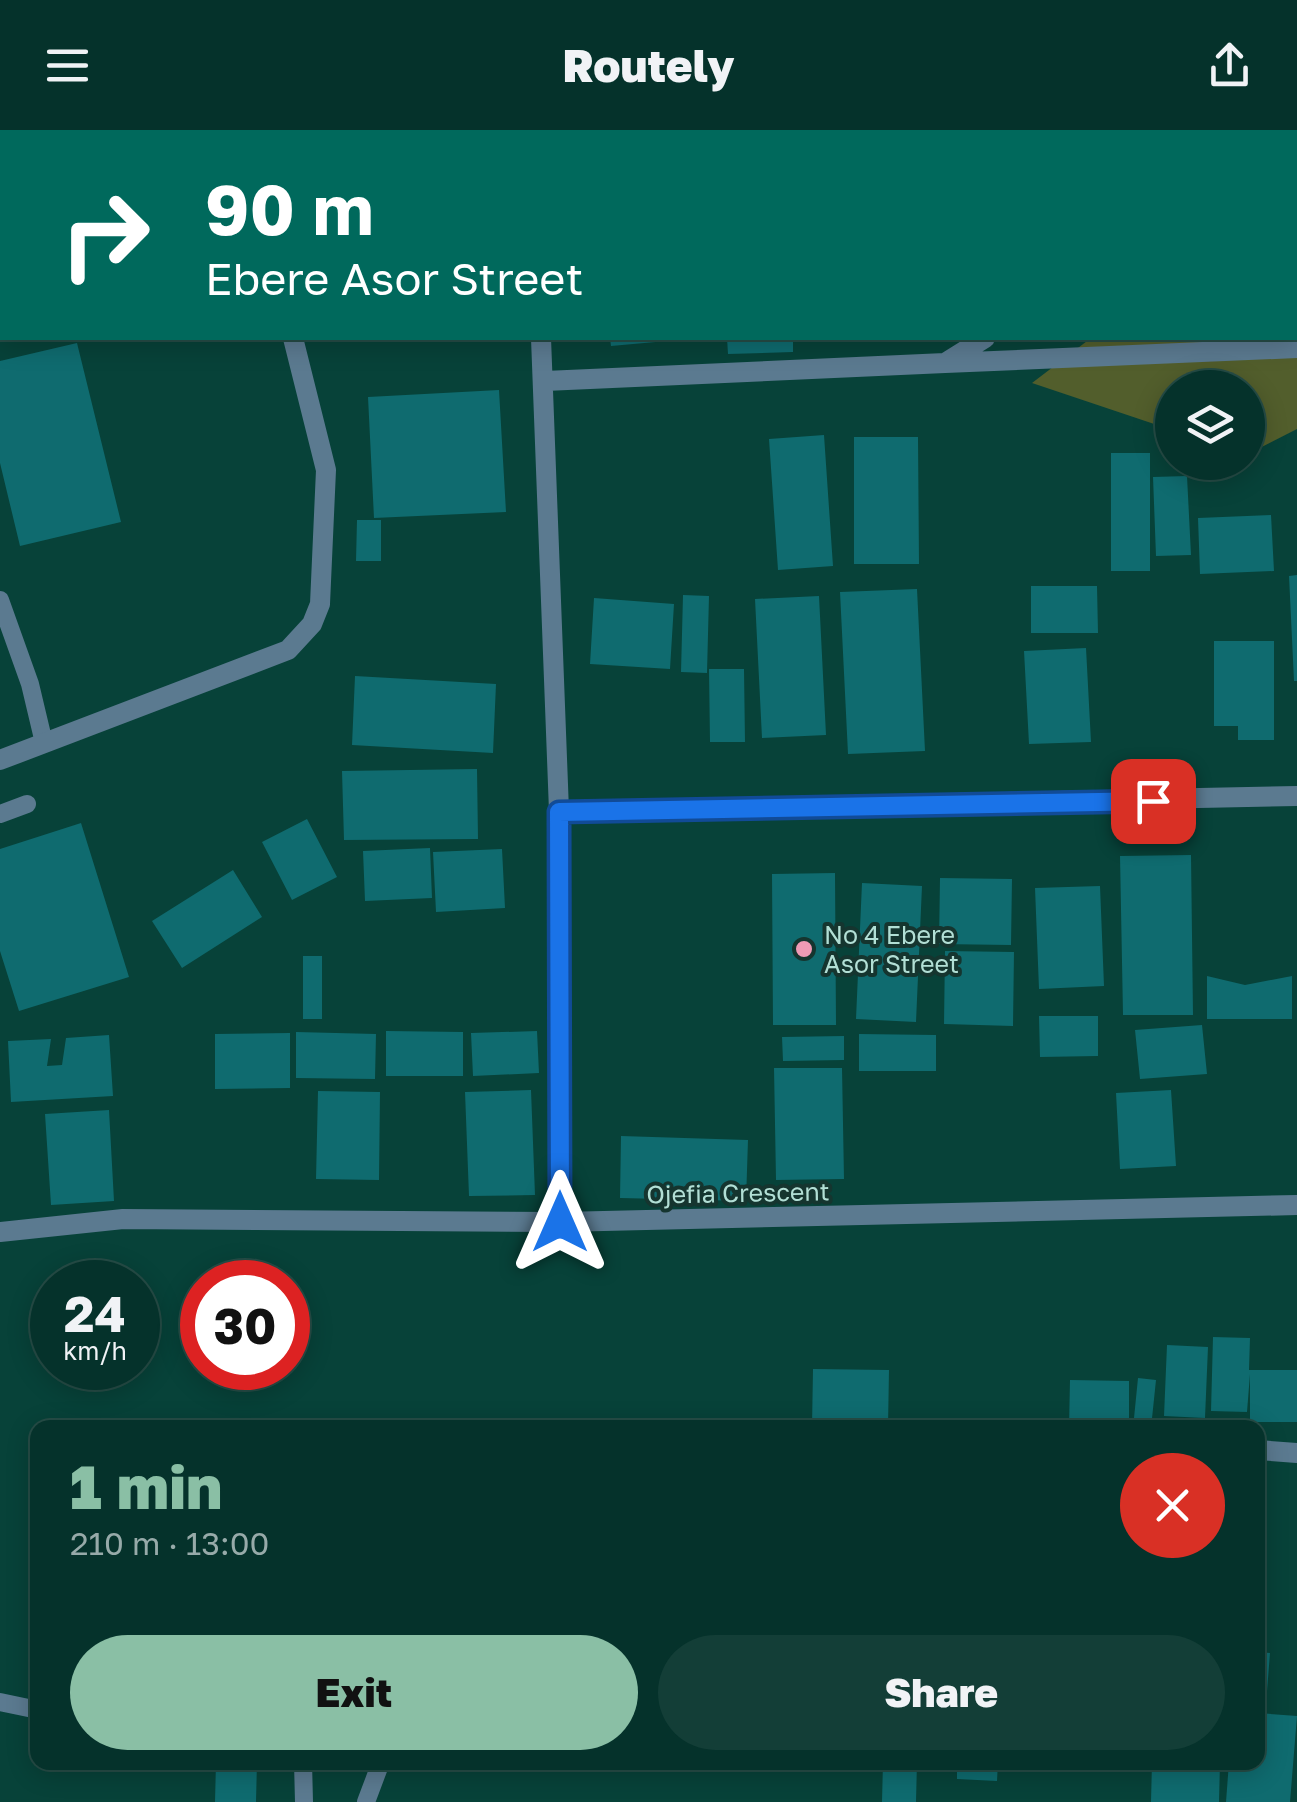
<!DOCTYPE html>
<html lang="en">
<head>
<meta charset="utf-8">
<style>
  :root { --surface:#05322b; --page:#133e37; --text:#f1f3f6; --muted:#97aaa9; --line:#264d47; --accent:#8abfa5 }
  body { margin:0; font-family:"Golos Text",sans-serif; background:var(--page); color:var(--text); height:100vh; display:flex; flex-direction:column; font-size:38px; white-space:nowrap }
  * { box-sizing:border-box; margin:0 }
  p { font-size:32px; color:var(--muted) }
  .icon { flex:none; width:55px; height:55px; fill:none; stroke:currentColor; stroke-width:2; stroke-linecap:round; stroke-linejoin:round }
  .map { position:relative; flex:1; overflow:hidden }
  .side { position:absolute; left:30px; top:1290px; width:1235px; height:350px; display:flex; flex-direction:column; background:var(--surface); border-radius:20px; box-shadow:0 5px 25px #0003,0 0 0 2px var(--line) }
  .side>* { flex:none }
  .banner { position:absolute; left:0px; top:0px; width:1298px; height:210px; box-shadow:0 5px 25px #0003,0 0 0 2px var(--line); background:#00695c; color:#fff; overflow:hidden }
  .tools { position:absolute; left:1155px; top:240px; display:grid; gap:20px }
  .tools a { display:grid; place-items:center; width:110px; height:110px; border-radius:50%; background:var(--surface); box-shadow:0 5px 25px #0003,0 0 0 2px var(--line); font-size:50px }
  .speed { position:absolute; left:30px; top:1130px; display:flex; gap:20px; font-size:50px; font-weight:700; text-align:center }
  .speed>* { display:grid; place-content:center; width:130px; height:130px; border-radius:50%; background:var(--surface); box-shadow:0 5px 25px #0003,0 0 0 2px var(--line); line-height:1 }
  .speed small { font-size:25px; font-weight:400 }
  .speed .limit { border:15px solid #d22; background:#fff; color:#111 }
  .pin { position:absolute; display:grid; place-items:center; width:85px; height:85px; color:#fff; margin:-42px; border-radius:20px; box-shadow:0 5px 15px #0006 }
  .me { position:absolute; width:110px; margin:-55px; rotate:0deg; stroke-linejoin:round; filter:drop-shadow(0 0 8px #0008) }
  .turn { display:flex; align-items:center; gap:35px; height:210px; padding:0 40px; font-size:45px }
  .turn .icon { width:130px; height:130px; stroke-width:2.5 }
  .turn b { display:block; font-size:70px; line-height:85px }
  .round { display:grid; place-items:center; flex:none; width:105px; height:105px; border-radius:52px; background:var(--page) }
  .summary { display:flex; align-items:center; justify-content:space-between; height:170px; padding:0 40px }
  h1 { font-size:60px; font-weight:800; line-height:75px; color:var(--accent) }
  .action { display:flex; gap:20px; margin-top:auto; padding:20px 40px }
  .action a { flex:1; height:115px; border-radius:60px; background:var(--accent); color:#111; font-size:40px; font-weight:800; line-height:115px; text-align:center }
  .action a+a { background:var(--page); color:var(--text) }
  header { display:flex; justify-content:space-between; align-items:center; height:130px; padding:0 40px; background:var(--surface); font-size:45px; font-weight:800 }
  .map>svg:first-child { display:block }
</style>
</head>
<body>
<header><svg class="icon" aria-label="menu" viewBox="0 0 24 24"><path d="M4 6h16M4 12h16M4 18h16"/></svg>Routely<svg class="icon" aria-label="share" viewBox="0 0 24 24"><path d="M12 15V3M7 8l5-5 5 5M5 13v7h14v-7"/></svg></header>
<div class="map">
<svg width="1297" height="1672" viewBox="0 0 1297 1672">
  <rect width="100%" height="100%" fill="#074239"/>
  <!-- green -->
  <path fill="#525e2c" d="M1297 87V299L1248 324V258H1172V300L1032 253 1091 208H1295Z"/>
  <!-- building -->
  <path fill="#0f6b6f" d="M610 208H678V210L611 216Z
    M727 208H793V222L728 224Z
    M77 213 121 392 20 416 0 333V231Z
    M499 260 506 382 374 388 368 267Z
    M824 305 833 436 778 440 769 309Z
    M854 307H918L919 434H854Z
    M1111 323H1150V441H1111Z
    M1187 346 1191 425 1156 426 1153 347Z
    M1271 385 1274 441 1200 444 1198 388Z
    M357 390H381V431H356Z
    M1297 445V551H1294L1289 446Z
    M1031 456H1097L1098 503H1031Z
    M917 459 925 621 848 624 840 462Z
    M683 465 709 466 707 543 681 542Z
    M819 466 826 605 762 608 755 469Z
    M594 468 674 474 670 539 590 534Z
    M1214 511H1274V610H1238V596H1214Z
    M1086 518 1091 612 1029 614 1024 521Z
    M709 539H744L745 612H710Z
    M355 546 496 554 493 623 352 615Z
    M477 639 478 709 344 710 342 641Z
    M307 689 337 747 292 770 262 712Z
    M81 693 129 847 19 881 0 821V719Z
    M430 718 432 768 365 771 363 721Z
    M502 719 505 778 436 782 433 722Z
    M1191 725 1193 885H1123L1120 726Z
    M233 740 262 787 182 838 152 791Z
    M835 743 836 895H773L772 744Z
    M940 748 1012 749 1011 815 939 814Z
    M862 753 922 756 916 892 856 889Z
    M1100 756 1104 856 1039 859 1035 758Z
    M945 821 1014 822 1013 896 944 894Z
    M303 826H322V889H303Z
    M1207 846 1245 855 1292 846V889H1207Z
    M1039 886H1098V926L1040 927Z
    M1202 895 1207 944 1140 949 1135 900Z
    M386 901 463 902V946H386Z
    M537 901 539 943 473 946 471 903Z
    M296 902 376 904 375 949 296 948Z
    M290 903V958L215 959V904Z
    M859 904 936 905V941H859Z
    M109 905 113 966 11 972 8 911 51 909 47 936 62 935 66 908Z
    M844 906V930L783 931 782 907Z
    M774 938H842L844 1049 776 1050Z
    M531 960 535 1065 469 1066 465 962Z
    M1171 960 1176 1036 1120 1039 1116 963Z
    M318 961 380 962 379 1050 316 1049Z
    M109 980 114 1071 51 1075 45 984Z
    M621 1006 748 1010 746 1071 620 1068Z
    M1213 1207 1250 1208 1249 1240H1297V1292H1250V1244L1247 1282 1211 1281Z
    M1167 1215 1208 1217 1205 1288 1164 1286Z
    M813 1239 889 1240 888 1297H812Z
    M1138 1248 1156 1250 1151 1298H1133Z
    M1070 1250 1129 1251V1298H1069Z
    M1258 1437 1267 1438 1260 1502H1258Z
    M1258 1522 1270 1523 1266 1574 1258 1573Z
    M1258 1583 1297 1586 1290 1672H1226L1229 1632H1258Z
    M216 1632H257L256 1672H215Z
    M883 1632H917L916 1672H882Z
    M957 1632H998L997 1651 957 1649Z
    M1152 1632H1220L1219 1672H1151Z"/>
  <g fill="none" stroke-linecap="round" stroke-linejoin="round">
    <!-- lane -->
    <path stroke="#5b7a90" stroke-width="18" d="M0 470 30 554 44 613
      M0 684 27 674
      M0 1572 38 1580
      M303 1632 304 1672
      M366 1672 381 1632"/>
    <!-- street -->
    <path stroke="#5b7a90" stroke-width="20" d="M236 0 237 2
      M522 0V2
      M870 0 872 2
      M1295 57 1297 56
      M541 208 559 681 561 1092
      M945 233 1297 218
      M545 251 945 233 985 208
      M0 630 288 520 312 494 320 474 326 340 293 208
      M559 681 1297 666
      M0 1102 123 1089 561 1092 1297 1075
      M1258 1320 1297 1323"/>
  </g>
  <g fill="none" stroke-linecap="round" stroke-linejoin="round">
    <defs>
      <path id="route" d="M560 1092 559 682 1153 671"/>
    </defs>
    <!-- route casing -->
    <use href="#route" stroke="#114b97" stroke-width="25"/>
    <!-- route -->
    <use href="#route" stroke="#1a73e8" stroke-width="18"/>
  </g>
  <!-- markers -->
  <circle fill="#f09ab5" stroke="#15352f" stroke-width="4" cx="804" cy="819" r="10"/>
  <g text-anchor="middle" stroke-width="8" stroke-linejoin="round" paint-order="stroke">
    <!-- poi labels -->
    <g font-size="25" fill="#b2dfd5" stroke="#15352f" text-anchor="start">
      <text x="824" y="814">No 4 Ebere<tspan x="824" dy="29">Asor Street</tspan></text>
    </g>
    <!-- street labels -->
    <g font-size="25" fill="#b2dfd5" stroke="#15352f">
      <text transform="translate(738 1063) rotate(-1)" y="9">Ojefia Crescent</text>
    </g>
  </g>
</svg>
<div class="tools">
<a><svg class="icon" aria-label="layers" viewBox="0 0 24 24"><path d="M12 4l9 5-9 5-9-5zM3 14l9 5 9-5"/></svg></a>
</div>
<div class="speed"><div>24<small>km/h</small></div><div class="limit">30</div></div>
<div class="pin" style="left:1153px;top:671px;background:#d93025"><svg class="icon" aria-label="arrive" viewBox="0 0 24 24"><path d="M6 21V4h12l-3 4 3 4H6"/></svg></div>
<svg class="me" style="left:560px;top:1092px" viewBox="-20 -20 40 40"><path d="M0-17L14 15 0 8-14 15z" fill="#1a73e8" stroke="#fff" stroke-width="4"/></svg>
<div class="banner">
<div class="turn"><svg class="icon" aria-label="right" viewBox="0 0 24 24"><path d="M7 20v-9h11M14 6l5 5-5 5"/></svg><div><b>90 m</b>Ebere Asor Street</div></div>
</div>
<section class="side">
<div class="summary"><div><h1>1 min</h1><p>210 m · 13:00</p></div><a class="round" style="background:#d93025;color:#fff"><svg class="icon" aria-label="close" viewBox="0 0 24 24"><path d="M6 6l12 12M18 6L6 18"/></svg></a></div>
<div class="action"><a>Exit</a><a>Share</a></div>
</section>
</div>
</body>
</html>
